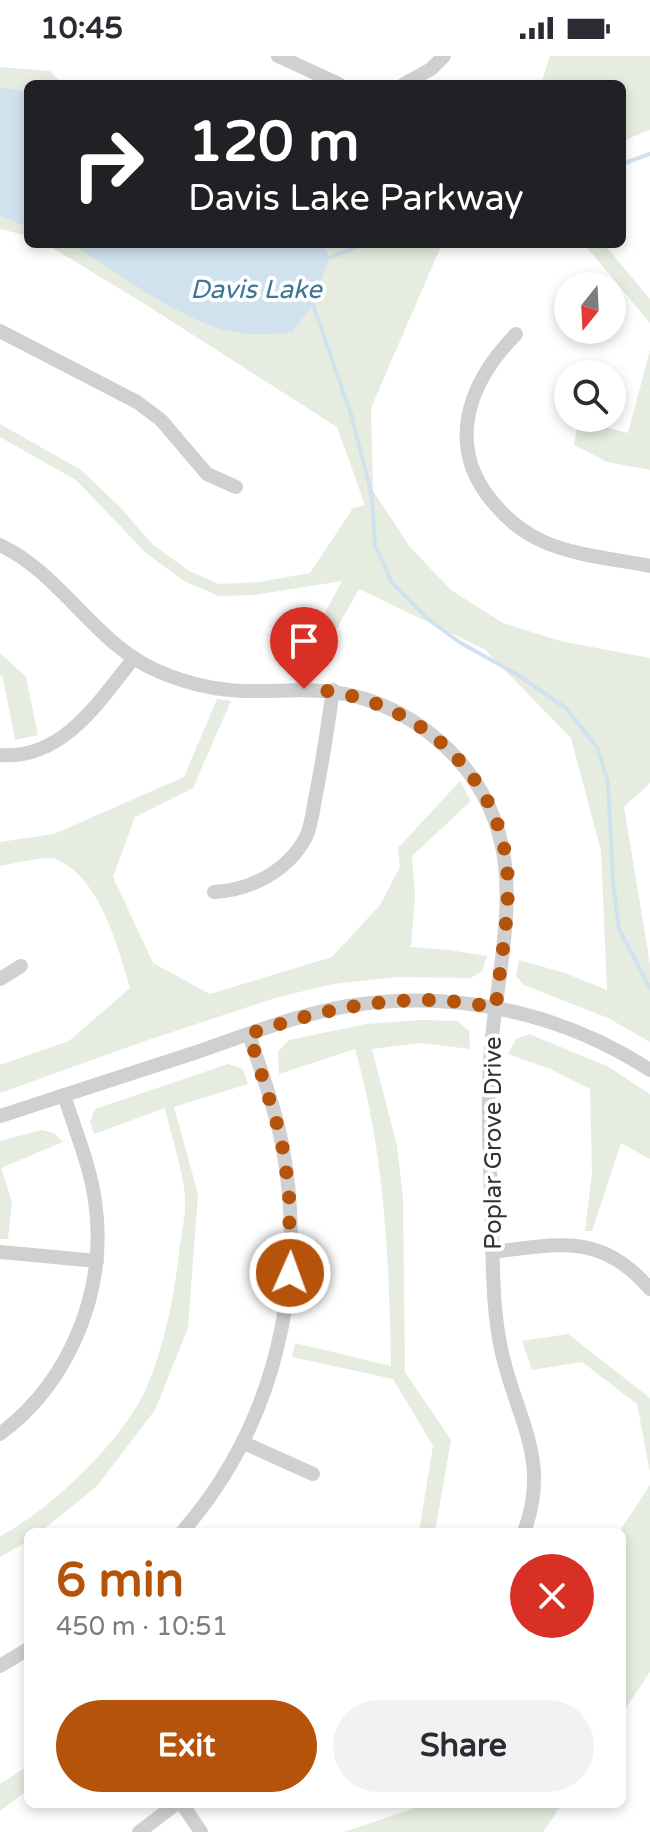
<!DOCTYPE html>
<html lang="en">
<head>
<meta charset="utf-8">
<style>
  :root { --surface:#fff; --page:#f2f2f3; --text:#2b2b33; --muted:#7c7c81; --accent:#b45309 }
  body { margin:0; font-family:"Varela Round",sans-serif; background:var(--page); color:var(--text); height:100vh; display:flex; flex-direction:column; font-size:30px; white-space:nowrap }
  * { box-sizing:border-box; margin:0 }
  p { font-size:26px; color:var(--muted) }
  .icon { flex:none; width:44px; height:44px; fill:none; stroke:currentColor; stroke-width:2; stroke-linecap:round; stroke-linejoin:round }
  .map { position:relative; flex:1; overflow:hidden }
  .side { position:absolute; left:24px; top:1472px; width:602px; height:280px; display:flex; flex-direction:column; background:var(--surface); border-radius:12px; box-shadow:0 4px 12px #0003 }
  .side>* { flex:none }
  .guide { position:absolute; left:24px; top:24px; width:602px; height:168px; border-radius:12px; box-shadow:0 4px 12px #0003; background:#202124; color:#fff; overflow:hidden }
  .needle { width:52px; rotate:198deg }
  .buttons { position:absolute; left:554px; top:216px; display:grid; gap:16px }
  .buttons a { display:grid; place-items:center; width:72px; height:72px; border-radius:50%; background:var(--surface); box-shadow:0 4px 12px #0003; font-size:40px }
  .pin { position:absolute; display:grid; place-items:center; width:68px; height:68px; color:#fff; margin:-82px -34px; border-radius:50% 50% 50% 0; rotate:-45deg; box-shadow:0 0 8px #0007 }
  .pin .icon { rotate:45deg }
  .me { position:absolute; width:88px; margin:-44px; rotate:2deg; stroke-linejoin:round; filter:drop-shadow(0 0 6px #0008) }
  .turn { display:flex; align-items:center; gap:28px; height:168px; padding:0 32px; font-size:36px }
  .turn .icon { width:104px; height:104px; stroke-width:2.5 }
  .turn b { display:block; font-size:56px; line-height:68px }
  .round { display:grid; place-items:center; flex:none; width:84px; height:84px; border-radius:42px; background:var(--page) }
  .overview { display:flex; align-items:center; justify-content:space-between; height:136px; padding:0 32px }
  h1 { font-size:48px; font-weight:700; line-height:60px; color:var(--accent) }
  .primary-button { display:flex; gap:16px; margin-top:auto; padding:16px 32px }
  .primary-button a { flex:1; height:92px; border-radius:48px; background:var(--accent); color:#fff; font-size:32px; font-weight:700; line-height:92px; text-align:center }
  .primary-button a+a { background:var(--page); color:var(--text) }
  .status { display:flex; justify-content:space-between; align-items:center; height:56px; padding:0 40px; background:var(--surface); direction:ltr }
  .status svg { height:22px; fill:currentColor }
  .map>svg:first-child { display:block }
</style>
</head>
<body>
<div class="status"><b>10:45</b><svg viewBox="0 0 49 12"><path d="M0 12V9h3v3zM5 12V6h3v6zM10 12V3h3v9zM15 12V0h3v12zM26 1h20v11H26zM47 4h2v5h-2z"/></svg></div>
<div class="map">
<svg width="650" height="1776" viewBox="0 0 650 1776">
  <rect width="100%" height="100%" fill="#fff"/>
  <!-- green -->
  <path fill="#e6ecdf" d="M550 0H650V74L622 85V28H541Z
    M0 11 50 15 63 28H28V180L0 173Z
    M46 188H442L371 352 373 435 410 491 451 534 503 567 560 585 650 602V727L624 751 650 908V986L608 962 524 929 516 920 519 904 565 917 607 934 601 795 571 682 484 593 359 533 314 613H299V606L342 525 254 539 219 540 184 525 146 497 76 424 0 381V368L81 414 121 452 152 488 189 515 219 528 259 526 310 517 353 452 365 449 337 371 143 247Z
    M584 188H604L650 243V267Z
    M650 294V414L607 406 574 389 578 364 628 377Z
    M0 597 26 621 38 679 15 684 3 622 0 619Z
    M217 643 231 645 193 732 135 761 113 821 153 907 210 938 332 901 380 849 400 811 398 792 460 725 471 745 412 800 415 840 411 891 449 894 487 900 482 915 471 922 396 921 333 928 275 942 145 985 0 1037V1009L69 985 130 932C118 891 99 819 55 803 44 800 13 808 0 810V786L54 778 184 721Z
    M422 964 457 965 469 975 470 993 421 987 372 993 397 1090 403 1141 405 1316 451 1384 435 1476H419L433 1390 393 1323 292 1301 295 1287 391 1310C389 1201 385 1099 355 993L279 1018 278 996 289 984 366 968Z
    M529 978 607 1010 650 1038V1103L621 1087 592 1175H585L592 1117 590 1033 550 1013 508 998 516 983Z
    M228 1008 243 1013 248 1028 174 1051 198 1138 188 1272 155 1354 97 1430 40 1476H28V1485L0 1501V1480C50 1455 127 1381 148 1328 165 1287 174 1241 179 1197 181 1180 186 1160 185 1142 183 1113 171 1081 165 1052L94 1078 90 1066 95 1053Z
    M42 1074 54 1077 63 1086 1 1112 12 1146 8 1183H0V1085Z
    M568 1278 650 1342V1416L637 1348 582 1306 532 1314 522 1285Z
    M650 1429V1616L622 1658V1476H619Z
    M28 1710V1734L0 1755V1728Z
    M427 1748H562L543 1776H344Z"/>
  <!-- water -->
  <path fill="#cfe2ee" d="M0 31 28 36V171L0 160Z
    M71 188H323L329 202 313 249 292 276C267 279 241 280 218 272 172 258 114 214 71 188Z"/>
  <g fill="none" stroke-linecap="round" stroke-linejoin="round">
    <!-- stream -->
    <path stroke="#cfe2ee" stroke-width="4" d="M622 108 650 98
      M329 202 364 188
      M313 249 351 358 372 440 375 489 392 527 428 563 459 586 518 619 567 653 597 691 608 726 613 825 619 873 650 932"/>
    <!-- minor -->
    <path stroke="#d0d0d0" stroke-width="14" d="M278 0 339 28
      M404 28 431 13 444 0
      M0 275 137 346 161 364 207 418 236 431
      M516 278C466 329 444 394 498 452 510 466 525 477 542 485 575 500 615 503 650 510
      M0 489C62 518 96 590 160 616 186 627 215 634 244 635 288 636 324 629 368 644 401 655 427 672 451 696 537 783 500 886 491 992 486 1054 491 1116 492 1178 493 1217 493 1258 502 1297 517 1364 551 1404 524 1476
      M0 699C62 704 99 646 133 603
      M214 836C251 834 288 815 306 781 312 768 313 752 316 738 323 704 328 669 333 634
      M0 923 21 910
      M0 1060C66 1039 131 1017 197 996 246 979 296 959 348 950 453 933 561 956 650 1014
      M0 1196 97 1205
      M492 1196C560 1188 601 1176 650 1233
      M0 1378C71 1325 108 1232 95 1145 90 1109 75 1074 64 1039
      M244 1387 313 1418
      M182 1476C276 1369 309 1222 281 1083 274 1048 260 1013 249 978
      M0 1610 28 1593
      M182 1748 201 1776
      M139 1776 176 1748"/>
  </g>
  <g fill="none" stroke-linecap="round" stroke-linejoin="round">
    <!-- route -->
    <path stroke="#b45309" stroke-width="14" stroke-dasharray="0 25.2" d="M290 1217 289 1134 281 1081 249 978C307 958 366 944 427 944 450 944 473 948 496 951 500 905 511 856 507 811 497 709 403 636 304 633"/>
  </g>
  <g text-anchor="middle" stroke-width="8" stroke-linejoin="round" paint-order="stroke">
    <!-- street labels -->
    <g font-size="24" fill="#333" stroke="#fff">
      <text transform="translate(493 1087) rotate(-90)" y="8">Poplar Grove Drive</text>
    </g>
    <!-- water labels -->
    <g font-size="26" font-style="italic" fill="#3f7597" stroke="#fff">
      <text x="256" y="242">Davis Lake</text>
    </g>
  </g>
</svg>
<div class="buttons">
<a><svg class="needle" viewBox="-14 -14 28 28"><path d="M0-13l5 13h-10z" fill="#e53935"/><path d="M0 13l5-13h-10z" fill="#7c7c81"/></svg></a>
<a><svg class="icon" aria-label="search" viewBox="0 0 24 24"><circle cx="10" cy="10" r="6"/><path d="M15 15l6 6"/></svg></a>
</div>
<div class="pin" style="left:304px;top:633px;background:#d93025"><svg class="icon" aria-label="arrive" viewBox="0 0 24 24"><path d="M6 21V4h12l-3 4 3 4H6"/></svg></div>
<svg class="me" style="left:290px;top:1217px" viewBox="-20 -20 40 40"><circle r="17" fill="#b45309" stroke="#fff" stroke-width="3"/><path d="M0-11L8 9 0 5-8 9z" fill="#fff"/></svg>
<div class="guide">
<div class="turn"><svg class="icon" aria-label="right" viewBox="0 0 24 24"><path d="M7 20v-9h11M14 6l5 5-5 5"/></svg><div><b>120 m</b>Davis Lake Parkway</div></div>
</div>
<section class="side">
<div class="overview"><div><h1>6 min</h1><p>450 m · 10:51</p></div><a class="round" style="background:#d93025;color:#fff"><svg class="icon" aria-label="close" viewBox="0 0 24 24"><path d="M6 6l12 12M18 6L6 18"/></svg></a></div>
<div class="primary-button"><a>Exit</a><a>Share</a></div>
</section>
</div>
</body>
</html>
